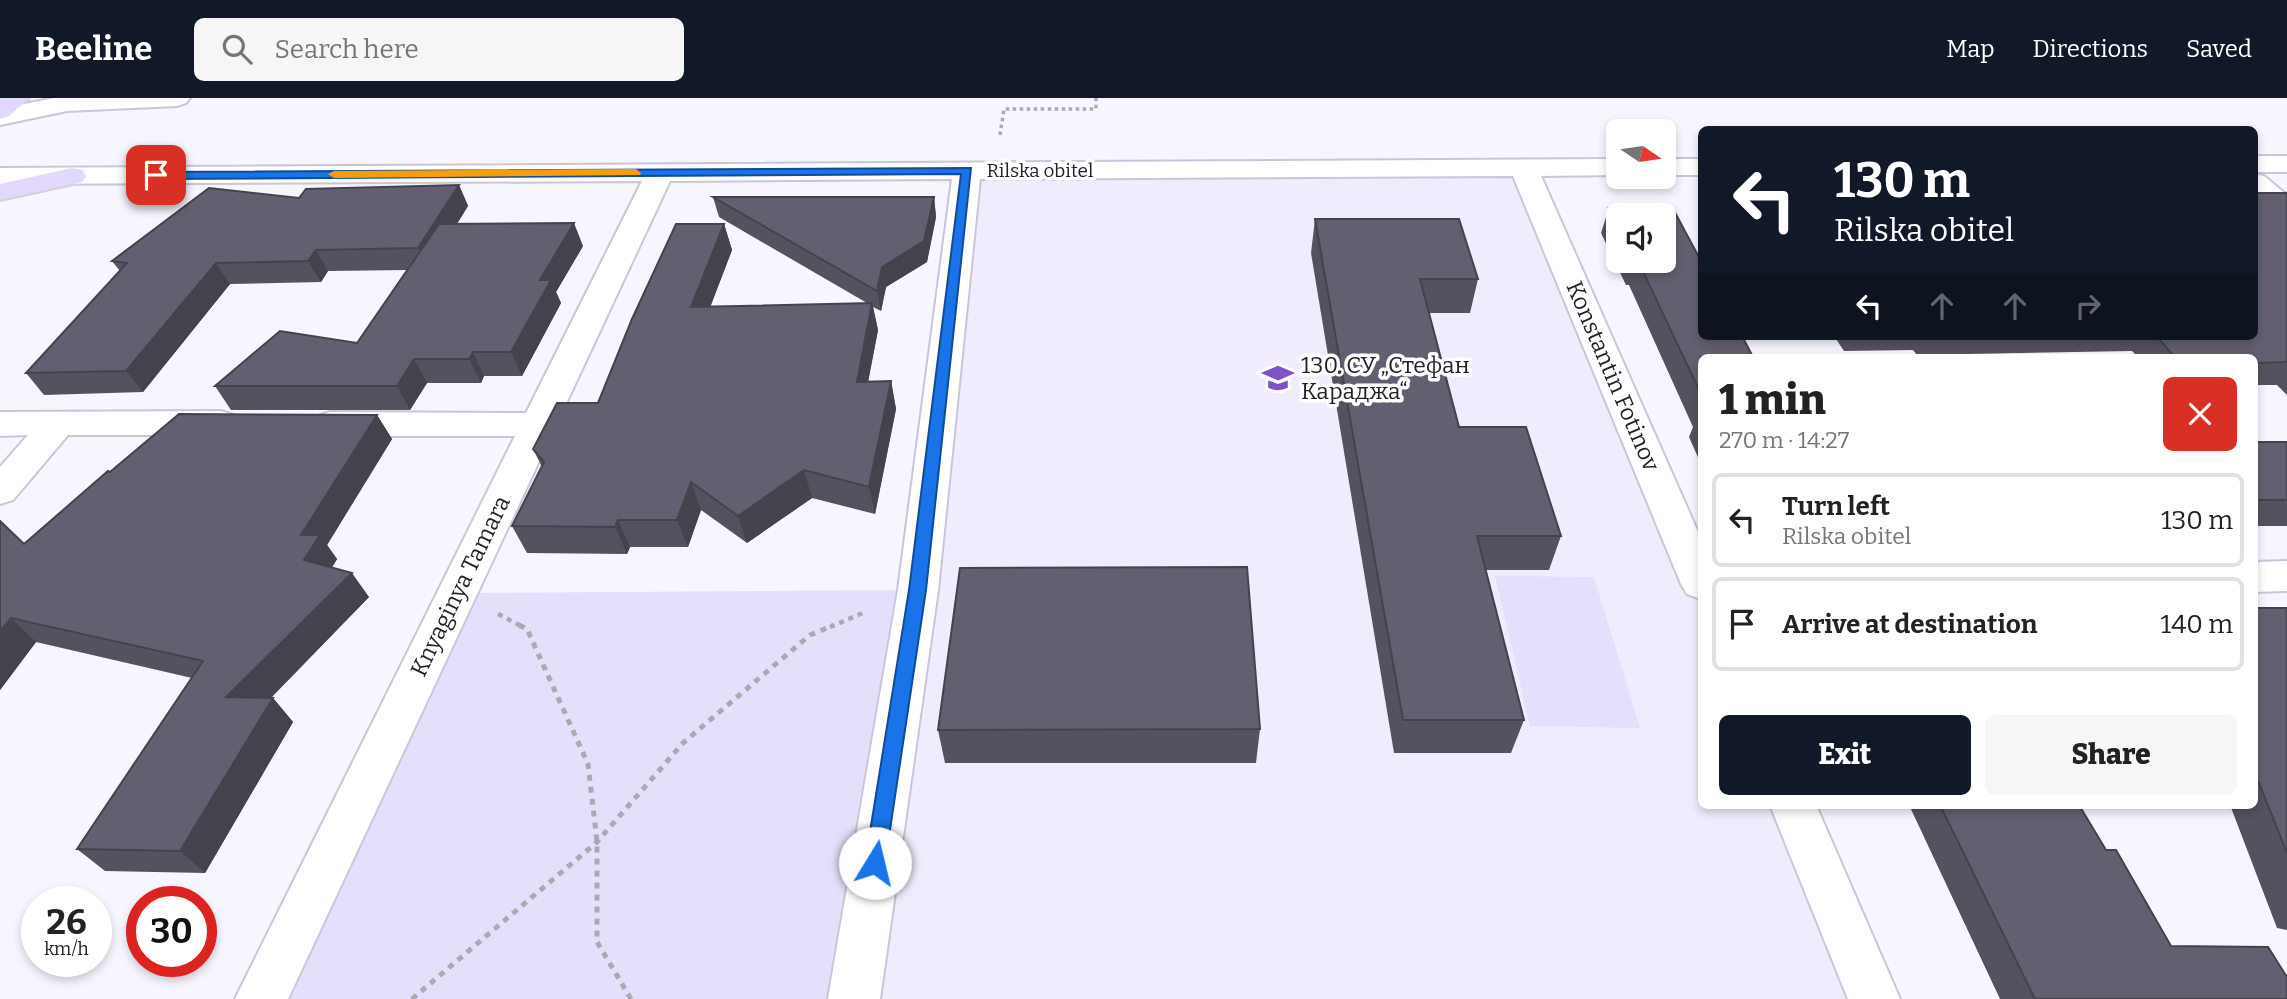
<!DOCTYPE html>
<html lang="en">
<head>
<meta charset="utf-8">
<style>
  :root { --surface:#fff; --page:#f6f6f6; --text:#222; --muted:#767676; --line:#e0e0e0; --accent:#111827 }
  body { margin:0; font-family:Bitter,serif; background:var(--page); color:var(--text); height:100vh; display:flex; flex-direction:column; font-size:26px; white-space:nowrap }
  * { box-sizing:border-box; margin:0 }
  p { font-size:23px; color:var(--muted) }
  .icon { flex:none; width:38px; height:38px; fill:none; stroke:currentColor; stroke-width:2; stroke-linecap:round; stroke-linejoin:round }
  .map { position:relative; flex:1; overflow:hidden }
  .details { position:absolute; left:1698px; top:256px; width:560px; height:455px; display:flex; flex-direction:column; background:var(--surface); border-radius:10px; box-shadow:0 4px 10px #0003 }
  .details>* { flex:none }
  .banner { position:absolute; left:1698px; top:28px; width:560px; height:214px; border-radius:10px; box-shadow:0 4px 10px #0003; background:#111827; color:#fff; overflow:hidden }
  .needle { width:46px; rotate:103deg }
  .fabs { position:absolute; left:1606px; top:21px; display:grid; gap:14px }
  .fabs a { display:grid; place-items:center; width:70px; height:70px; border-radius:10px; background:var(--surface); box-shadow:0 4px 10px #0003; font-size:35px }
  .speed { position:absolute; left:21px; top:788px; display:flex; gap:14px; font-size:35px; font-weight:700; text-align:center }
  .speed>* { display:grid; place-content:center; width:91px; height:91px; border-radius:50%; background:var(--surface); box-shadow:0 4px 10px #0003; line-height:1 }
  .speed small { font-size:18px; font-weight:400 }
  .speed .limit { border:10px solid #d22; background:#fff; color:#111 }
  .pin { position:absolute; display:grid; place-items:center; width:60px; height:60px; color:#fff; margin:-30px; border-radius:14px; box-shadow:0 4px 10px #0006 }
  .me { position:absolute; width:77px; margin:-38px; rotate:9deg; stroke-linejoin:round; filter:drop-shadow(0 0 5px #0008) }
  .turn { display:flex; align-items:center; gap:24px; height:147px; padding:0 21px; font-size:32px }
  .turn .icon { width:91px; height:91px; stroke-width:2.5 }
  .turn b { display:block; font-size:49px; line-height:60px }
  .lanes { display:flex; align-items:center; height:66px; padding:0 21px; background:#0003; justify-content:center; gap:35px; direction:ltr }
  .lanes .off { opacity:.35 }
  .round { display:grid; place-items:center; flex:none; width:74px; height:74px; border-radius:10px; background:var(--page) }
  .head { display:flex; align-items:center; justify-content:space-between; height:119px; padding:0 21px }
  h1 { font-size:42px; font-weight:800; line-height:52px }
  .action { display:flex; gap:14px; margin-top:auto; padding:14px 21px }
  .action a { flex:1; height:80px; border-radius:10px; background:var(--accent); color:#fff; font-size:28px; font-weight:800; line-height:80px; text-align:center }
  .action a+a { background:var(--page); color:var(--text) }
  ul { padding:0; list-style:none }
  li { display:flex; align-items:center; gap:21px; height:94px; margin:0 14px 10px; padding:0 7px; border:4px solid var(--line); border-radius:10px }
  li div { flex:1 }
  li b { display:block; font-size:26px }
  li em { font-style:normal }
  header { display:flex; align-items:center; gap:42px; box-sizing:border-box; height:98px; padding:0 35px; background:var(--accent); color:#fff }
  header strong { font-size:33px }
  nav { display:flex; gap:38px; margin-inline-start:auto; font-size:24px }
  .search { width:490px; height:63px; background:var(--page); display:flex; align-items:center; gap:18px; box-sizing:border-box; padding:0 24px; border-radius:10px; color:var(--muted); font-size:26px }
  .map>svg:first-child { display:block }
</style>
</head>
<body>
<header>
<strong>Beeline</strong>
<div class="search"><svg class="icon" aria-label="search" viewBox="0 0 24 24"><circle cx="10" cy="10" r="6"/><path d="M15 15l6 6"/></svg>Search here</div>
<nav><a>Map</a><a>Directions</a><a>Saved</a></nav>
</header>
<div class="map">
<svg width="2287" height="901" viewBox="0 0 2287 901">
  <rect width="100%" height="100%" fill="#f7f5fd"/>
  <!-- built -->
  <path fill="#f0ecfd" d="M1524 70 1701 486V707H1793L1874 901H854L967 73Z"/>
  <!-- green -->
  <path fill="#e6dffb" d="M1495 478 1594 479 1640 630 1530 628Z
    M918 492 854 901H261L457 495Z"/>
  <g fill="none" stroke-linecap="round" stroke-linejoin="round">
    <defs>
      <path id="minor" d="M54 0H190L186 5 177 8 67 13 0 27V11Z
        M2254 58H2287V74H2254Z
        M1619 61V77L1541 78 1701 441V501L1687 496 1681 486 1513 78 980 81 938 492 880 901H828L898 492 952 81 670 83 288 901H235L515 338H330L318 334 313 326 318 318 330 314 526 315 642 83 0 86V70Z
        M1664 61H1701V77H1664Z
        M2254 76 2264 78 2287 97V120L2277 117 2254 98Z
        M221 313 233 317 238 325 233 333 221 337H68L13 402 0 406V369L28 337 0 338V314Z
        M2287 463V493L2254 494V464Z
        M1770 707H1816L1900 901H1848Z"/>
      <path id="major" d="M0 0H29L9 18 0 21Z
        M72 70 82 72 86 78 82 84 0 102V86Z"/>
    </defs>
    <!-- minor casing -->
    <use href="#minor" stroke="#cac5d9" stroke-width="4"/>
    <!-- major casing -->
    <use href="#major" stroke="#d3d2d4" stroke-width="4"/>
    <!-- path-far2 -->
    <path stroke="#aba9b1" stroke-width="3.5" stroke-dasharray="3.5 3.5" stroke-linecap="butt" d="M1000 37 1004 11H1096V0"/>
    <!-- path-far1 -->
    <path stroke="#aba9b1" stroke-width="4.5" stroke-dasharray="5 5" stroke-linecap="butt" d="M498 516 523 529
      M830 529 865 514"/>
    <!-- path -->
    <path stroke="#aba9b1" stroke-width="5" stroke-dasharray="6 6" stroke-linecap="butt" d="M519 527 527 531 588 666 597 744V844L631 901
      M412 901 597 744 683 645 810 537 834 527"/>
    <!-- minor -->
    <use href="#minor" fill="#fff" fill-rule="evenodd"/>
    <!-- major -->
    <use href="#major" fill="#e2d7fd" fill-rule="evenodd"/>
  </g>
  <!-- wall -->
  <path fill="#555260" fill-rule="evenodd" d="M459 87 468 108 457 126 583 148 556 194 561 205 522 278H484L481 285H427L410 312H231L215 288 357 245 408 172 328 173 321 184 230 186 143 294 44 297 26 275 120 173 112 163 299 100Z
    M2287 95V297L2277 287H2254V259H2138L2132 253 1917 257 1913 252 1844 253 1834 238H2254Z
    M713 99H934L936 119 927 164 886 189 881 213 873 209 878 232 868 283H891L896 311 875 416 812 400 747 445 701 412 688 449H630L627 456 527 455 512 428 542 369 533 351 598 305 724 126 732 152 710 209 867 205 719 119Z
    M1672 109 1701 163V238H1742L1753 259H1701V366L1689 339 1693 329 1629 187H1626L1601 135 1609 110ZM1619 117H1664V163H1619Z
    M1315 121 1478 181 1470 215H1429L1459 329 1561 438 1549 472H1486L1524 622 1511 655H1394L1311 155Z
    M377 317 392 341 327 447 337 461 332 469 369 499 271 600H273L293 624 205 775 105 773 77 751 192 580 36 544 0 592V423L24 446 110 374Z
    M2254 344H2287V428H2254Z
    M2254 510H2287V832L2277 830 2230 707H2254Z
    M1260 631 1256 665H945L938 632Z
    M1909 707H2079L2106 752 2171 848 2287 901H2000Z"/>
  <!-- shaded-wall -->
  <path fill="#45424e" d="M459 87 468 108 428 171 418 150Z
    M934 99 936 119 927 164 886 189 881 213 877 193 882 169Z
    M574 125 583 148 556 194 561 205 522 278 511 254 540 182Z
    M724 126 732 152 700 236 691 209Z
    M316 152 328 173 321 184 308 163Z
    M216 165 230 186 143 294 126 273Z
    M872 205 878 232 863 311 857 284Z
    M473 254 484 278 481 285 469 261Z
    M414 261 427 285 410 312 397 288Z
    M891 283 896 311 875 416 869 389Z
    M377 317 392 341 327 447 337 461 322 486 304 462 301 437Z
    M804 372 812 400 747 445 738 418Z
    M691 384 701 412 688 449 677 422Z
    M618 422 630 449 627 456 615 429Z
    M352 475 369 499 248 623 226 599Z
    M11 520 36 544 0 592V533Z
    M273 600 293 624 205 775 180 753Z"/>
  <!-- building -->
  <path fill="#635f70" stroke="#45424e" stroke-width="2" d="M459 87 418 150 316 152 308 163 216 165 126 273 26 275 127 165 112 163 209 90 299 100 306 91Z
    M2254 95H2287V264L2254 265V259H2175L2156 238H2254Z
    M713 99H934L924 143 882 169 877 193Z
    M1672 109 1701 163V238H1742L1753 259H1701V296L1638 163H1664V117H1619V130L1609 110Z
    M1315 121H1459L1478 181H1420L1459 329H1526L1561 438H1477L1524 622H1403Z
    M574 125 540 182H551L511 254H473L469 261H414L397 288H215L280 233 357 245 439 126Z
    M676 126H724L691 209 872 205 857 284 891 283 869 389 804 372 738 418 691 384 677 422H618L615 429 512 428 544 364 533 351 557 305H598L632 221Z
    M179 316 377 317 301 437H320L304 462 352 475 226 599 273 600 180 753 77 751 203 563 11 520 0 533V423L24 446 108 373 110 374Z
    M2254 344H2287V402H2254Z
    M1247 469 1260 631 938 632 960 470Z
    M2254 510H2287V755L2259 685 2254 678Z
    M1940 707H2079L2106 752H2116L2171 848 2268 849 2287 879V901H2035Z"/>
  <!-- route -->
  <path fill="#1a73e8" stroke="#114b97" stroke-width="2" d="M971 70 926 492 885 765 882 771 875 774 868 771 865 765 909 492 961 76 156 81 150 77 156 74Z"/>
  <!-- slow -->
  <path fill="#f59e0b" d="M636 71 641 75 640 77 334 80 328 76 334 73Z"/>
  <!-- icons -->
  <defs>
    <symbol id="school-bare" viewBox="-9 -9 18 18"><path d="M0-5L7-2L0 1L-7-2ZM-4 1L0 2.5L4 1V4Q0 6-4 4Z" fill="#7f51ca" stroke="#fff" stroke-width="2.5" paint-order="stroke"/></symbol>
  </defs>
  <g fill-rule="evenodd">
    <use href="#school-bare" x="1256" y="258" width="44" height="44"/>
  </g>
  <g text-anchor="middle" stroke-width="7" stroke-linejoin="round" paint-order="stroke">
    <!-- far-street labels -->
    <g font-size="19" fill="#211f27" stroke="#fff">
      <text x="1040" y="79">Rilska obitel</text>
    </g>
    <!-- poi labels -->
    <g font-size="23" fill="#211f27" stroke="#fff" text-anchor="start">
      <text x="1301" y="275">130. СУ „Стефан<tspan x="1301" dy="26">Караджа“</tspan></text>
    </g>
    <!-- street labels -->
    <g font-size="23" fill="#211f27" stroke="#fff">
      <text transform="translate(1613 278) rotate(67)" y="8">Konstantin Fotinov</text>
      <text transform="translate(460 488) rotate(-64)" y="8">Knyaginya Tamara</text>
    </g>
  </g>
</svg>
<div class="fabs">
<a><svg class="needle" viewBox="-14 -14 28 28"><path d="M0-13l5 13h-10z" fill="#e53935"/><path d="M0 13l5-13h-10z" fill="#767676"/></svg></a>
<a><svg class="icon" aria-label="sound" viewBox="0 0 24 24"><path d="M4 9h4l5-4v14l-5-4H4zM17 9q2 3 0 6"/></svg></a>
</div>
<div class="speed"><div>26<small>km/h</small></div><div class="limit">30</div></div>
<div class="pin" style="left:156px;top:77px;background:#d93025"><svg class="icon" aria-label="arrive" viewBox="0 0 24 24"><path d="M6 21V4h12l-3 4 3 4H6"/></svg></div>
<svg class="me" style="left:875px;top:765px" viewBox="-20 -20 40 40"><circle r="19" fill="#fff"/><path d="M0-13L10 11 0 6-10 11z" fill="#1a73e8"/></svg>
<div class="banner">
<div class="turn"><svg class="icon" aria-label="left" viewBox="0 0 24 24"><path d="M17 20v-9H6M10 6l-5 5 5 5"/></svg><div><b>130 m</b>Rilska obitel</div></div>
<div class="lanes"><svg class="icon" aria-label="left" viewBox="0 0 24 24"><path d="M17 20v-9H6M10 6l-5 5 5 5"/></svg><svg class="icon off" aria-label="ahead" viewBox="0 0 24 24"><path d="M12 20V5M6 11l6-6 6 6"/></svg><svg class="icon off" aria-label="ahead" viewBox="0 0 24 24"><path d="M12 20V5M6 11l6-6 6 6"/></svg><svg class="icon off" aria-label="right" viewBox="0 0 24 24"><path d="M7 20v-9h11M14 6l5 5-5 5"/></svg></div>
</div>
<section class="details">
<div class="head"><div><h1>1 min</h1><p>270 m · 14:27</p></div><a class="round" style="background:#d93025;color:#fff"><svg class="icon" aria-label="close" viewBox="0 0 24 24"><path d="M6 6l12 12M18 6L6 18"/></svg></a></div>
<ul>
<li><svg class="icon" aria-label="left" viewBox="0 0 24 24"><path d="M17 20v-9H6M10 6l-5 5 5 5"/></svg><div><b>Turn left</b><p>Rilska obitel</p></div><em>130 m</em></li>
<li><svg class="icon" aria-label="arrive" viewBox="0 0 24 24"><path d="M6 21V4h12l-3 4 3 4H6"/></svg><div><b>Arrive at destination</b></div><em>140 m</em></li>
</ul>
<div class="action"><a>Exit</a><a>Share</a></div>
</section>
</div>
</body>
</html>
